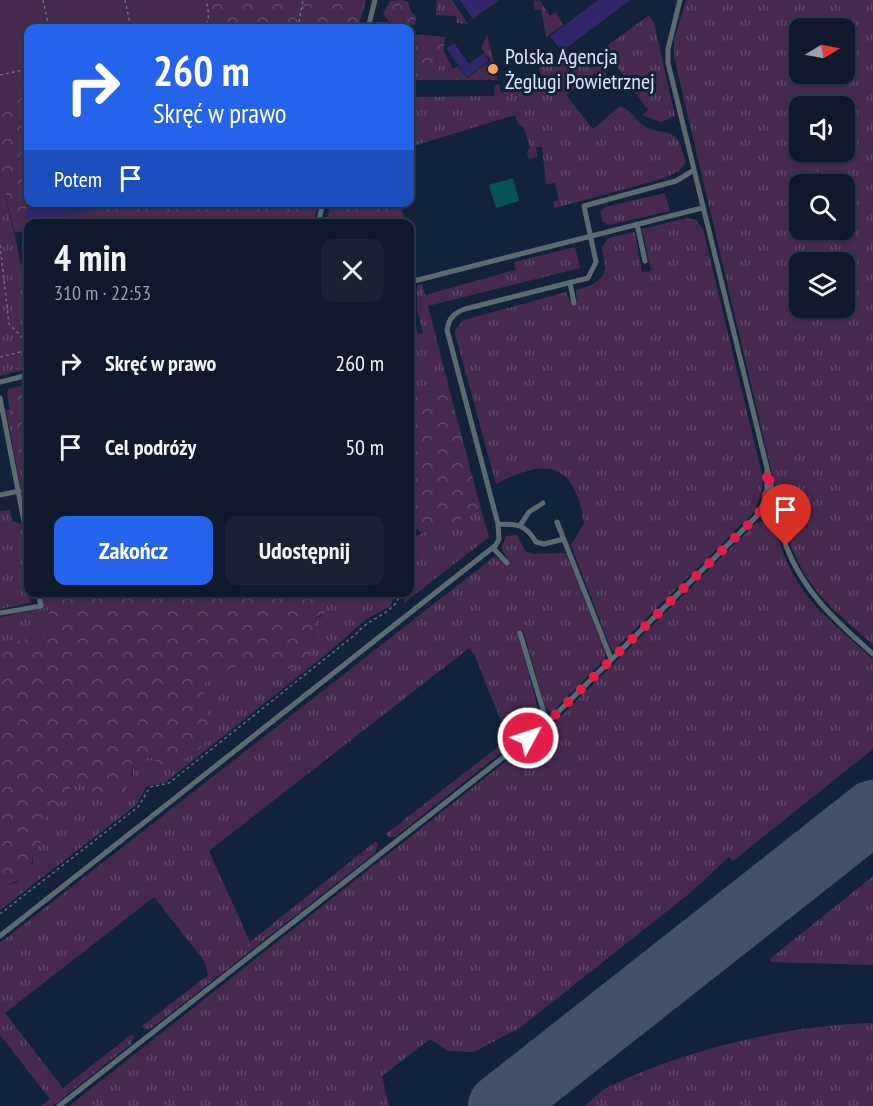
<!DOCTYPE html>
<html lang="pl">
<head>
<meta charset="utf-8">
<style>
  :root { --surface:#0e1a2b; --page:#172333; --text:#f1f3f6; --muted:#9ba1a9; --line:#2e3847; --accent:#2563eb }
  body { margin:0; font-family:"PT Sans Narrow",sans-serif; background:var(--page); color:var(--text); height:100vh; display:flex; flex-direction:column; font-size:22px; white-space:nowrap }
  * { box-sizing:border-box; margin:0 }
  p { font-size:20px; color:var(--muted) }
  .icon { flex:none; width:33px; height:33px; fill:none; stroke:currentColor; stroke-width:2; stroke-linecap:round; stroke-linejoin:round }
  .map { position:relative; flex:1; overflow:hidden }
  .details { position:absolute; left:24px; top:219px; width:390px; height:378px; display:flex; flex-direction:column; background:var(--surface); border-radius:12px; box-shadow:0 2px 4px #0004,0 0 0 2px var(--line) }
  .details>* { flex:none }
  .guide { position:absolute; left:24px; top:24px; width:390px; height:183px; border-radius:12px; box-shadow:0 2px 4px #0004,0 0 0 2px var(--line); background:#2563eb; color:#fff; overflow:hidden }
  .needle { width:39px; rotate:80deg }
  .fabs { position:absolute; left:789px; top:18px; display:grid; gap:12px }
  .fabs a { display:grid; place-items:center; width:66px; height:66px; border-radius:12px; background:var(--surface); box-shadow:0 2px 4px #0004,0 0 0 2px var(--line); font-size:30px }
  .pin { position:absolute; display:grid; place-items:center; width:51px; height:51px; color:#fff; margin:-62px -26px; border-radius:50% 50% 50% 0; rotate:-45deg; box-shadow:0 0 6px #0007 }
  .pin .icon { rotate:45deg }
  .me { position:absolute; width:66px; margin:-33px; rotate:50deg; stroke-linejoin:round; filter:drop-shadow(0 0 4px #0008) }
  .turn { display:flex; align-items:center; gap:21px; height:126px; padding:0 30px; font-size:27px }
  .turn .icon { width:78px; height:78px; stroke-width:2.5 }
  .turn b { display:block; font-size:42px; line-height:51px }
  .then { display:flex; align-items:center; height:57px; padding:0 30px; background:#0003; gap:12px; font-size:22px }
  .round { display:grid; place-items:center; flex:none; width:63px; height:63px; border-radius:12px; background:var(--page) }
  .head { display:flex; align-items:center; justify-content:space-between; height:102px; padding:0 30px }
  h1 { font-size:36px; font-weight:600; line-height:45px }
  .cta { display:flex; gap:12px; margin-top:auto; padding:12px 30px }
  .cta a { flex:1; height:69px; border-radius:12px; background:var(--accent); color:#fff; font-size:24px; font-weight:600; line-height:69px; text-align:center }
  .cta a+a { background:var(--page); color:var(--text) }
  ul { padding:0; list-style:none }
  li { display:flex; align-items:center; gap:18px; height:84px; padding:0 30px }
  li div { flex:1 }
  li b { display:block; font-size:22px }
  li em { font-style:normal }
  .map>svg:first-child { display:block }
</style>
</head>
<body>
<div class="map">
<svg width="873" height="1106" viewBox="0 0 873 1106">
  <defs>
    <pattern id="grass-tufts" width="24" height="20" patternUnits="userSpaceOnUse" patternTransform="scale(1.5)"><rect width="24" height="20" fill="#452a4e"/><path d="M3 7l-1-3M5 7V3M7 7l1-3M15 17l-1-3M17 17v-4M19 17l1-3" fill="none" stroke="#5f4968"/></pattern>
    <pattern id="forest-crowns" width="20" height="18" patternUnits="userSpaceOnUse" patternTransform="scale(1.5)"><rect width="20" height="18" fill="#452a4e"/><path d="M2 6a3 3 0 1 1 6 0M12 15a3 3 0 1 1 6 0" fill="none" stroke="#5f4968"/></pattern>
  </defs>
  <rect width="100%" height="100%" fill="#122339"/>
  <!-- grass -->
  <path fill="url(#grass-tufts)" fill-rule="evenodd" d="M437 0H452L468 24 457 23 456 16 436 15Z
    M539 0 550 16 556 12 563 25 546 37 541 10H535L534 1Z
    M686 0H873V645C831 607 805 589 786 533L674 57V40ZM800 28H844V74H800ZM800 106H844V152H800ZM800 184H844V230H800ZM800 262H844V308H800Z
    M649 15 654 23 675 116 661 122 642 115 648 110 611 58 605 61 599 52Z
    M487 34 498 80H412L413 97 494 96 495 86 499 84 501 93 543 83 539 67 587 55 590 59 594 56 613 84 607 88 595 73 566 95 593 129 620 106C632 110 636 121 646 127 656 134 670 129 677 139 681 145 683 155 686 162L679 171 665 178 555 208 553 202 559 200 555 183 546 184 542 147H536L537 157 529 159 527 152 530 147 524 128 518 124 515 115 410 147V81L443 60 442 48 453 69 458 66 467 78 491 61 481 48Z
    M0 173 28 294V369L0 376Z
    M665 193 670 211 609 225 602 221 601 211 605 207Z
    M687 218 696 220 703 229 763 479C762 493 759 502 752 514L612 652 571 545 584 523C575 462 546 457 496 484L455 334 457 327 464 320 566 292 572 305 577 304 576 290C588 287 604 282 605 267 605 261 602 254 602 248L608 238 635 232 642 272 651 271 642 229Z
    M575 247 580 268 428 306 449 388 410 395V380L414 378 410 362V318L413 317 418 334 423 333 417 309V285L422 284 425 295 515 270 514 262Z
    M11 409 28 503V528L6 410Z
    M481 509 489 537 404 603 406 593 410 592V540L422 533 442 528Z
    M10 510 12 521 22 524 28 555V592L34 593 29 603 0 609V511Z
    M762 522 775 528C794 596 823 614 873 659V749L733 861 729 857 690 893 521 1027 474 1052 448 1051 430 1039 382 1076 389 1106H69L552 725 756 523Z
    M517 535 525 551 534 554 566 553 605 652V659L552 712 546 709 523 630 518 631 541 721 395 837H388L386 834 508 739 475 656 469 648 209 851 250 942 376 841 378 844 375 853 152 1028 145 1029 142 1026 208 975 205 962 154 897 5 1013 63 1088 132 1034 134 1036 131 1044 53 1106H41L50 1099 0 1035V943L495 556 506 565 509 562 501 548 506 536Z
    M41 593H45L53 634 0 644V617L44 608Z
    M331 593H396L390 607 366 619 330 651 166 782 147 786 136 805 0 910V886L17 883 33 863V852C50 835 44 833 44 812L63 800 74 782 82 779 103 802 133 775 132 763 139 757 152 758 210 724C204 706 199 690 209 674L244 665 261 664 291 669 313 651 314 618 321 617Z
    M873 876V965L770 962 771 958Z
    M873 1023V1106H585C593 1099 601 1090 610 1086 687 1049 788 1025 873 1023Z"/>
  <!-- forest -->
  <path fill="url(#forest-crowns)" d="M209 0H366L358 28H216Z
    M403 0 408 2 411 12 416 16 415 25 390 23 383 14 390 1Z
    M410 34 445 37 443 60 436 73 410 81Z
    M28 85V202L319 203 313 223 28 224V235L27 230 15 233 0 173V93Z
    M331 203H400L405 223H326Z
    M28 384V503L7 393 9 389Z
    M449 388 481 509 443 528 422 533 417 529 410 536V395Z
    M45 593H331L325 613 314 618 313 651 291 669 261 664 244 665 209 674C198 692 208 704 210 723 213 749 182 762 162 765L152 758 139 757 132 763C133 785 125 797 103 802L82 780 74 782 63 800 44 812C44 833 50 835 33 852 33 875 21 882 0 886V644L53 634Z"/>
  <!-- garden -->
  <path fill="#452a4e" d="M0 0H209L216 28H28V85L0 93Z"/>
  <!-- water -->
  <path fill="#055452" d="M513 178 519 201 496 208 489 185Z"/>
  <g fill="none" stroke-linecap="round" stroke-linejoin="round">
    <!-- runway -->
    <path stroke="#425166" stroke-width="64" d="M500 1106 873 812"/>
  </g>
  <!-- building -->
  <path fill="#33276b" d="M460 0H499L473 19Z
    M598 0H630L562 51 550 36Z
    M454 43 469 64 484 53 489 61 467 77 446 48Z
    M53 202H113L114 206 28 224 25 209Z"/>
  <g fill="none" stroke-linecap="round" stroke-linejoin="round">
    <!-- path -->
    <path stroke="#627184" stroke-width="1.5" stroke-dasharray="3 3" stroke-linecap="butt" d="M43 0 49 28
      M125 0 131 28
      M202 28C212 22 208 10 206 0
      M298 28 303 0
      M0 75 28 69
      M410 77H411
      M0 245 9 324 28 343
      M410 300 412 299
      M0 357 28 350
      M410 538 415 533
      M0 914 138 807 150 787 169 783 356 634C369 617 396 614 401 592"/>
    <!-- lane -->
    <path stroke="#5b6b71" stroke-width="5" d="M680 0 668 49V63L786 546C804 593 836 621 873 654
      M368 28 375 0
      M318 224 323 202
      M637 224 645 261
      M410 282 702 208
      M570 283 574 303
      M0 382 28 375
      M0 398 28 542
      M0 495 19 491
      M557 522 611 659
      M498 524C518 524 525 524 536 542L544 544 564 539
      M521 524 529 512 543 503
      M493 548 507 563
      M0 613 41 606 38 592
      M520 633 547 723
      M0 936 496 545 499 539 498 524 447 330C449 318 454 313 465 309L588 278 596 262 584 206 676 181 694 170
      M59 1106 547 723 758 515 767 495V470"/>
  </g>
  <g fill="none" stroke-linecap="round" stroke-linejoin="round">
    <!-- route -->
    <path stroke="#e11d48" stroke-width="10" stroke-dasharray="0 18" d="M528 738 547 723 758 515 767 495V470L786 546"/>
  </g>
  <!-- markers -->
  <circle fill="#ff9a5b" stroke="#122339" stroke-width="2" cx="493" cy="69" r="6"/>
  <g text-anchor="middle" stroke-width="6" stroke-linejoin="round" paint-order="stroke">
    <!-- poi labels -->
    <g font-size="22" fill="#d9e4f3" stroke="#122339" text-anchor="start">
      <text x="505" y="64">Polska Agencja<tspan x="505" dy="25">Żeglugi Powietrznej</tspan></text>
    </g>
  </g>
</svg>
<div class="fabs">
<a><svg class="needle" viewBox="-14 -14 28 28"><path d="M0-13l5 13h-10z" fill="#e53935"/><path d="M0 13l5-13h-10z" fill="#9ba1a9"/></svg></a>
<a><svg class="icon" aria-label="sound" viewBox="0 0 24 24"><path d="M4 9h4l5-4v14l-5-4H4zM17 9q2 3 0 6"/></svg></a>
<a><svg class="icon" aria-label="search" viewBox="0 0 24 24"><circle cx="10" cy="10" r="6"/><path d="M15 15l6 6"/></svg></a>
<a><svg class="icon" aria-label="layers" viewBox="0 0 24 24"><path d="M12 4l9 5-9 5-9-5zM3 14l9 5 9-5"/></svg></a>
</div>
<div class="pin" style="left:786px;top:546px;background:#d93025"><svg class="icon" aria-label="arrive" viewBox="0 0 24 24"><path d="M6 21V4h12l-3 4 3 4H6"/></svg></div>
<svg class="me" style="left:528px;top:738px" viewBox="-20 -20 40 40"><circle r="17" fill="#e11d48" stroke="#fff" stroke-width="3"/><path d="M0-11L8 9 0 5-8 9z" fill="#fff"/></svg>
<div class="guide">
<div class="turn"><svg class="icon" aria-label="right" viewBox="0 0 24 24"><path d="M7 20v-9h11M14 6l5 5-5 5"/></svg><div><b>260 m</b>Skręć w prawo</div></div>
<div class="then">Potem<svg class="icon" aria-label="arrive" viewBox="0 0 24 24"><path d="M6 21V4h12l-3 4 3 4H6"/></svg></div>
</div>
<section class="details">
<div class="head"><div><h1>4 min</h1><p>310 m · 22:53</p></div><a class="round"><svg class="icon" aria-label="close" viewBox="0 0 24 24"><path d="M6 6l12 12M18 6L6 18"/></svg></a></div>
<ul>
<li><svg class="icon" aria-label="right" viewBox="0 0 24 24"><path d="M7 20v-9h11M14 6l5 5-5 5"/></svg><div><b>Skręć w prawo</b></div><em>260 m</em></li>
<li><svg class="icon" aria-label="arrive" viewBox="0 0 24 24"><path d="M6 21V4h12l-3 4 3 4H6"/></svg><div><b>Cel podróży</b></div><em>50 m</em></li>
</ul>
<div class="cta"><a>Zakończ</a><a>Udostępnij</a></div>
</section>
</div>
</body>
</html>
